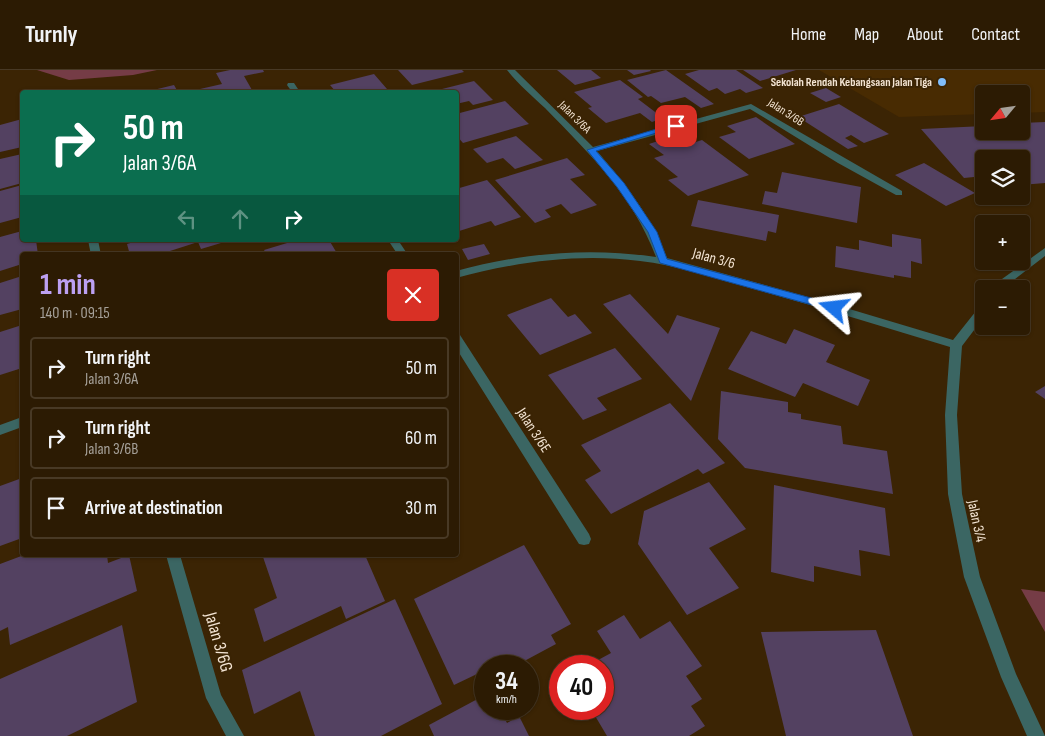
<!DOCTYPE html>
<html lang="en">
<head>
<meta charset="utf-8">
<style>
  :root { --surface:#2c1b03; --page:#382812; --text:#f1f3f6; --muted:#a6a19a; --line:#483925; --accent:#bca0f2 }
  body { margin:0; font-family:"Sofia Sans Condensed",sans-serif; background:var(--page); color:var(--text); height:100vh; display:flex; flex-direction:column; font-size:19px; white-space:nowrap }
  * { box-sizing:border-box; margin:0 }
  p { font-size:16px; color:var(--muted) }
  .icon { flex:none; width:28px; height:28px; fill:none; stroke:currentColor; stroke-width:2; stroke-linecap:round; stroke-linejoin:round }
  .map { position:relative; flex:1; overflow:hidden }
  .side { position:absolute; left:20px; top:182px; width:439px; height:305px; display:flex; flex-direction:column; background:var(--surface); border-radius:5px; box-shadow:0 1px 4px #0004,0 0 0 1px var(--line) }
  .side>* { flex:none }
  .hud { position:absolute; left:20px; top:20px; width:439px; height:152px; border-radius:5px; box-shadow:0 1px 4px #0004,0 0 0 1px var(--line); background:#0b6e4f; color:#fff; overflow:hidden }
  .needle { width:32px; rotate:241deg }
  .buttons { position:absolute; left:975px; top:15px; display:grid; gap:10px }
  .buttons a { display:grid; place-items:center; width:55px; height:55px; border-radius:5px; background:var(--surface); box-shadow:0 1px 4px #0004,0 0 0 1px var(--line); font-size:25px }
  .speed { position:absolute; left:474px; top:585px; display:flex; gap:10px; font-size:25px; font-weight:700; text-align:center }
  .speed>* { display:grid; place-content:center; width:65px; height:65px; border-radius:50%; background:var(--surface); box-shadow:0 1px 4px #0004,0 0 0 1px var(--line); line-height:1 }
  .speed small { font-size:12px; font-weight:400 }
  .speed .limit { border:8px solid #d22; background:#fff; color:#111 }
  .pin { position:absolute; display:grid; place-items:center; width:42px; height:42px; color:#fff; margin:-21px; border-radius:10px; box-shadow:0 2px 8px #0006 }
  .me { position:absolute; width:55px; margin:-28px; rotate:287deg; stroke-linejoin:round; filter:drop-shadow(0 0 4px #0008) }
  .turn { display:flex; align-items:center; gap:18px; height:105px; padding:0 20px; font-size:22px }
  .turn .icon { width:65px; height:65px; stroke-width:2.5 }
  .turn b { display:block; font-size:35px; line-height:42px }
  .lanes { display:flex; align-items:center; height:48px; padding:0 20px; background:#0003; justify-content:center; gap:25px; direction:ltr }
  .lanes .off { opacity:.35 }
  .round { display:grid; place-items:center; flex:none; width:52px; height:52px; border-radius:5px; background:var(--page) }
  .overview { display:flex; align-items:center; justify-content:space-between; height:85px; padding:0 20px }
  h1 { font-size:30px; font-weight:700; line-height:38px; color:var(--accent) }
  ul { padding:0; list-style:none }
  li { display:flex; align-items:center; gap:15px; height:62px; margin:0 10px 8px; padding:0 10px; border:2px solid var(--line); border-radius:5px }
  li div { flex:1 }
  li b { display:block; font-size:19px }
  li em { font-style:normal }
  header { display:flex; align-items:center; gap:30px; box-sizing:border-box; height:70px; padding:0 25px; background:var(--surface); border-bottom:1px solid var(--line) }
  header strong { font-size:24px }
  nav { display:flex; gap:28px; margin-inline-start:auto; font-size:18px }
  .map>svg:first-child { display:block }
</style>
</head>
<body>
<header>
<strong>Turnly</strong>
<nav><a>Home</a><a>Map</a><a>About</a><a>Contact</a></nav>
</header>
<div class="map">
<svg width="1045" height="666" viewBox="0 0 1045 666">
  <rect width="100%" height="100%" fill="#3b2404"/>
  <!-- built -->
  <path fill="#482b02" d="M819 0H1045V42L1021 43V24H984V44L899 47Z"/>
  <!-- green -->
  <path fill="#753c46" d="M37 0H157L133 5 69 10Z
    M1021 519 1045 522V562Z"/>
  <!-- building -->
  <path fill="#534161" d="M230 0H263L264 2 244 6 252 20 238 22H201L200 19 222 14 216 3Z
    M398 0H462L464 2 412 15Z
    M557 0H591L601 8 575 15Z
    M627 0H650L651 1 634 5Z
    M666 0 714 34 701 38 685 27 661 33 651 26 648 27 627 10Z
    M699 0H736L763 18 746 23 740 19 725 24 717 18 709 21 685 4Z
    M743 0H796L760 11Z
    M374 4 387 19 373 22H336L330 15Z
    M620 10 643 27 638 29 663 48 652 52 640 43 606 53 588 38 592 37 574 22Z
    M474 11 493 30 473 35 469 31 456 34V22H430Z
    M174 15 178 22H145Z
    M826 18 841 27 826 32 810 23Z
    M505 31 529 54 463 73 456 65V44Z
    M839 34 889 64 864 73 851 65 845 68 858 76 848 79 798 47Z
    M756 47 795 74 749 89 719 67 736 62 727 56Z
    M22 49V77L0 82V55Z
    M1045 52V113L1021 115V89H984V106L964 108 921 59 984 56V61H1021V53Z
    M516 66 543 90 515 99 503 88 487 93 473 79Z
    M667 68 680 77 702 70 749 105 688 126 668 110 678 107 654 88 664 85 649 74Z
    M22 84V113L0 119V89Z
    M567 88 585 105 570 109 597 135 571 144 561 134 545 140 551 147 535 153 495 110Z
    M924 93 975 123 946 136 895 105Z
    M782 102 861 117 857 153 762 134 765 121 777 123Z
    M487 110 521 147 495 156 491 151 456 162V119Z
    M22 115V147L0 153V121Z
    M698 130 779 145 776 163 768 161 766 171 691 156Z
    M22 161V170H36L38 185H22V194L0 201V167Z
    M892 164 921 169 922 194 911 191V208L894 205V208L835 197 836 176 859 180V170L892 177Z
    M140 170H231L201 179 198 172 170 181 172 185H147L145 181 130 185 127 174Z
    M297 170H329L338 185H267L264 180Z
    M484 174 490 184 468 190 462 179Z
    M22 206V239L0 245V213Z
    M630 224 668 264 677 245 720 258 691 331 603 234Z
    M551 228 568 247 575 244 592 263 540 285 507 245Z
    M22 255V298L0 305V262Z
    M794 259 835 275 826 292 870 310 858 336 803 313 795 327 728 299 751 261 786 274Z
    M615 278 642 309 597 328 607 340 583 350 548 305Z
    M1045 316V329L1035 322Z
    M721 321 788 332V342L801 344V349L841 356 843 374 887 381 893 424 745 398 718 369Z
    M670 333 725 393 703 404 698 399 611 444 585 410 601 401 581 375Z
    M22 408V468L0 476V416Z
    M709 412 746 459 709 478 739 518 687 545 638 474 644 441Z
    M774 415 885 438 890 486 859 480 861 506 814 496V512L771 502Z
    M524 475 571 554 551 565 556 574 515 596H485V612L482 614 477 604 454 615 414 529Z
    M24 485H107L108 493 129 485 137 521 10 575 8 557 0 561V494Z
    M268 485H365L385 531 346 549 341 536 264 572 254 539 277 528 263 487Z
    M395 529 442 634 381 666H315L300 621 254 644 242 600Z
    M624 545 640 569 670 551 702 596 686 606 702 629 691 636 705 656 689 666H607L591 639H602V596H587L611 583 597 561Z
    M122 555 137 632 67 666H0V609Z
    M876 560 913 666H786L761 562Z
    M485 625V639H500L507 653 519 646 529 666H434L429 655Z"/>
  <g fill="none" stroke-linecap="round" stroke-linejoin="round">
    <!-- minor -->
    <path fill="#3b6663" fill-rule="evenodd" d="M507 0H515L593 77 751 34 902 121V125H896L838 93 750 39 597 81C626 115 651 146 667 188L826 232 953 270 980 236 984 235V247L962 276 957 345 962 424 980 507 1016 604 1045 666H1027L1001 607 964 507 948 424 945 345 950 277C881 256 812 235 743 216 709 207 675 195 640 191 578 183 516 192 456 208V201C522 183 589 177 656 187 634 127 589 83 545 38 532 26 518 14 507 0Z
      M288 13H294L300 22H292L287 15Z
      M88 170H98L101 185H91Z
      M388 170H398L408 185H398Z
      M1045 178V186L1010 213 1006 219H995L1002 209Z
      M456 264 460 265 589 464 591 469 589 474 584 475 579 474 456 278Z
      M22 347V357L0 365V355Z
      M166 485H180L221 625 244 666H226L206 628Z"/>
  </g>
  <!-- route -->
  <path fill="#1a73e8" stroke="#114b97" d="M673 54 680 56 596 81 624 113 657 162 667 189 837 235V240L834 241 660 193 648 162 617 117 587 80Z"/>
  <!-- markers -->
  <circle fill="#80bdfa" stroke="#3b2404" stroke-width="2" cx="942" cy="12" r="5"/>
  <g text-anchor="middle" stroke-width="4" stroke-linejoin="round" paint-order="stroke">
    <!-- far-poi labels -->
    <g font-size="12" font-weight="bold" fill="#f3e4d3" stroke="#3b2404" text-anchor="end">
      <text x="932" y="16">Sekolah Rendah Kebangsaan Jalan Tiga</text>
    </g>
    <!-- far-street labels -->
    <g font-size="12" fill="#f3e4d3" stroke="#3b2404">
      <text transform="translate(786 42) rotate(33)" y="4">Jalan 3/6B</text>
      <text transform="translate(575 47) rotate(45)" y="4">Jalan 3/6A</text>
    </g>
    <!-- street labels -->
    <g font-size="15" fill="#f3e4d3" stroke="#3b2404">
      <text transform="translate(714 188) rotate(15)" y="5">Jalan 3/6</text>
      <text transform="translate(534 360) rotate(57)" y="5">Jalan 3/6E</text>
      <text transform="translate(977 451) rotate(78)" y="5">Jalan 3/4</text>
    </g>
    <!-- near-street labels -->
    <g font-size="18" fill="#f3e4d3" stroke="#3b2404">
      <text transform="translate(219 572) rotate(74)" y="6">Jalan 3/6G</text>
    </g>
  </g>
</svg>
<div class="buttons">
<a><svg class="needle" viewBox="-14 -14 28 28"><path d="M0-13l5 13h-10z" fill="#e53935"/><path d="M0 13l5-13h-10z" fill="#a6a19a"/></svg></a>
<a><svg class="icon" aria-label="layers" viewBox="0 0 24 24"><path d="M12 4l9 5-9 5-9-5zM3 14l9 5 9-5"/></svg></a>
<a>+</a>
<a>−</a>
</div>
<div class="speed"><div>34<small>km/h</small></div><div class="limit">40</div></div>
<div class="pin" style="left:676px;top:56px;background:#d93025"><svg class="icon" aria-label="arrive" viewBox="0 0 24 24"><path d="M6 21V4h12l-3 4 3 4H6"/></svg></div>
<svg class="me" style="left:834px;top:238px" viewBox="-20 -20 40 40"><path d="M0-17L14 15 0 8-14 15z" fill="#1a73e8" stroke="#fff" stroke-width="4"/></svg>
<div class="hud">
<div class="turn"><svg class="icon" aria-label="right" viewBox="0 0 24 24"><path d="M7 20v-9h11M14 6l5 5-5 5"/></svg><div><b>50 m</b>Jalan 3/6A</div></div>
<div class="lanes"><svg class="icon off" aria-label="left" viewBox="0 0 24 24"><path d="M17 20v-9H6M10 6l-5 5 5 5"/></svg><svg class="icon off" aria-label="ahead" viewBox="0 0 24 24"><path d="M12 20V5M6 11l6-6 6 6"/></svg><svg class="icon" aria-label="right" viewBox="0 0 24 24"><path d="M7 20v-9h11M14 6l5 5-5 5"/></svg></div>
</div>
<section class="side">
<div class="overview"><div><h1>1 min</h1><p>140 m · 09:15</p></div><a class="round" style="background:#d93025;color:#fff"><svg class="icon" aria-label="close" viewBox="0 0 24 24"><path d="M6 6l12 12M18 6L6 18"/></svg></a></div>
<ul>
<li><svg class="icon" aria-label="right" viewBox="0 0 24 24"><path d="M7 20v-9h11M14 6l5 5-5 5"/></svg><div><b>Turn right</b><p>Jalan 3/6A</p></div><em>50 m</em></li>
<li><svg class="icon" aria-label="right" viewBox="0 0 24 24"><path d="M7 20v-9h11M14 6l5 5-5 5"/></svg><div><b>Turn right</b><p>Jalan 3/6B</p></div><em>60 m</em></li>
<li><svg class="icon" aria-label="arrive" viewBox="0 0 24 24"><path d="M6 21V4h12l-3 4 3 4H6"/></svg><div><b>Arrive at destination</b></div><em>30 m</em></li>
</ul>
</section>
</div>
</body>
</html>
